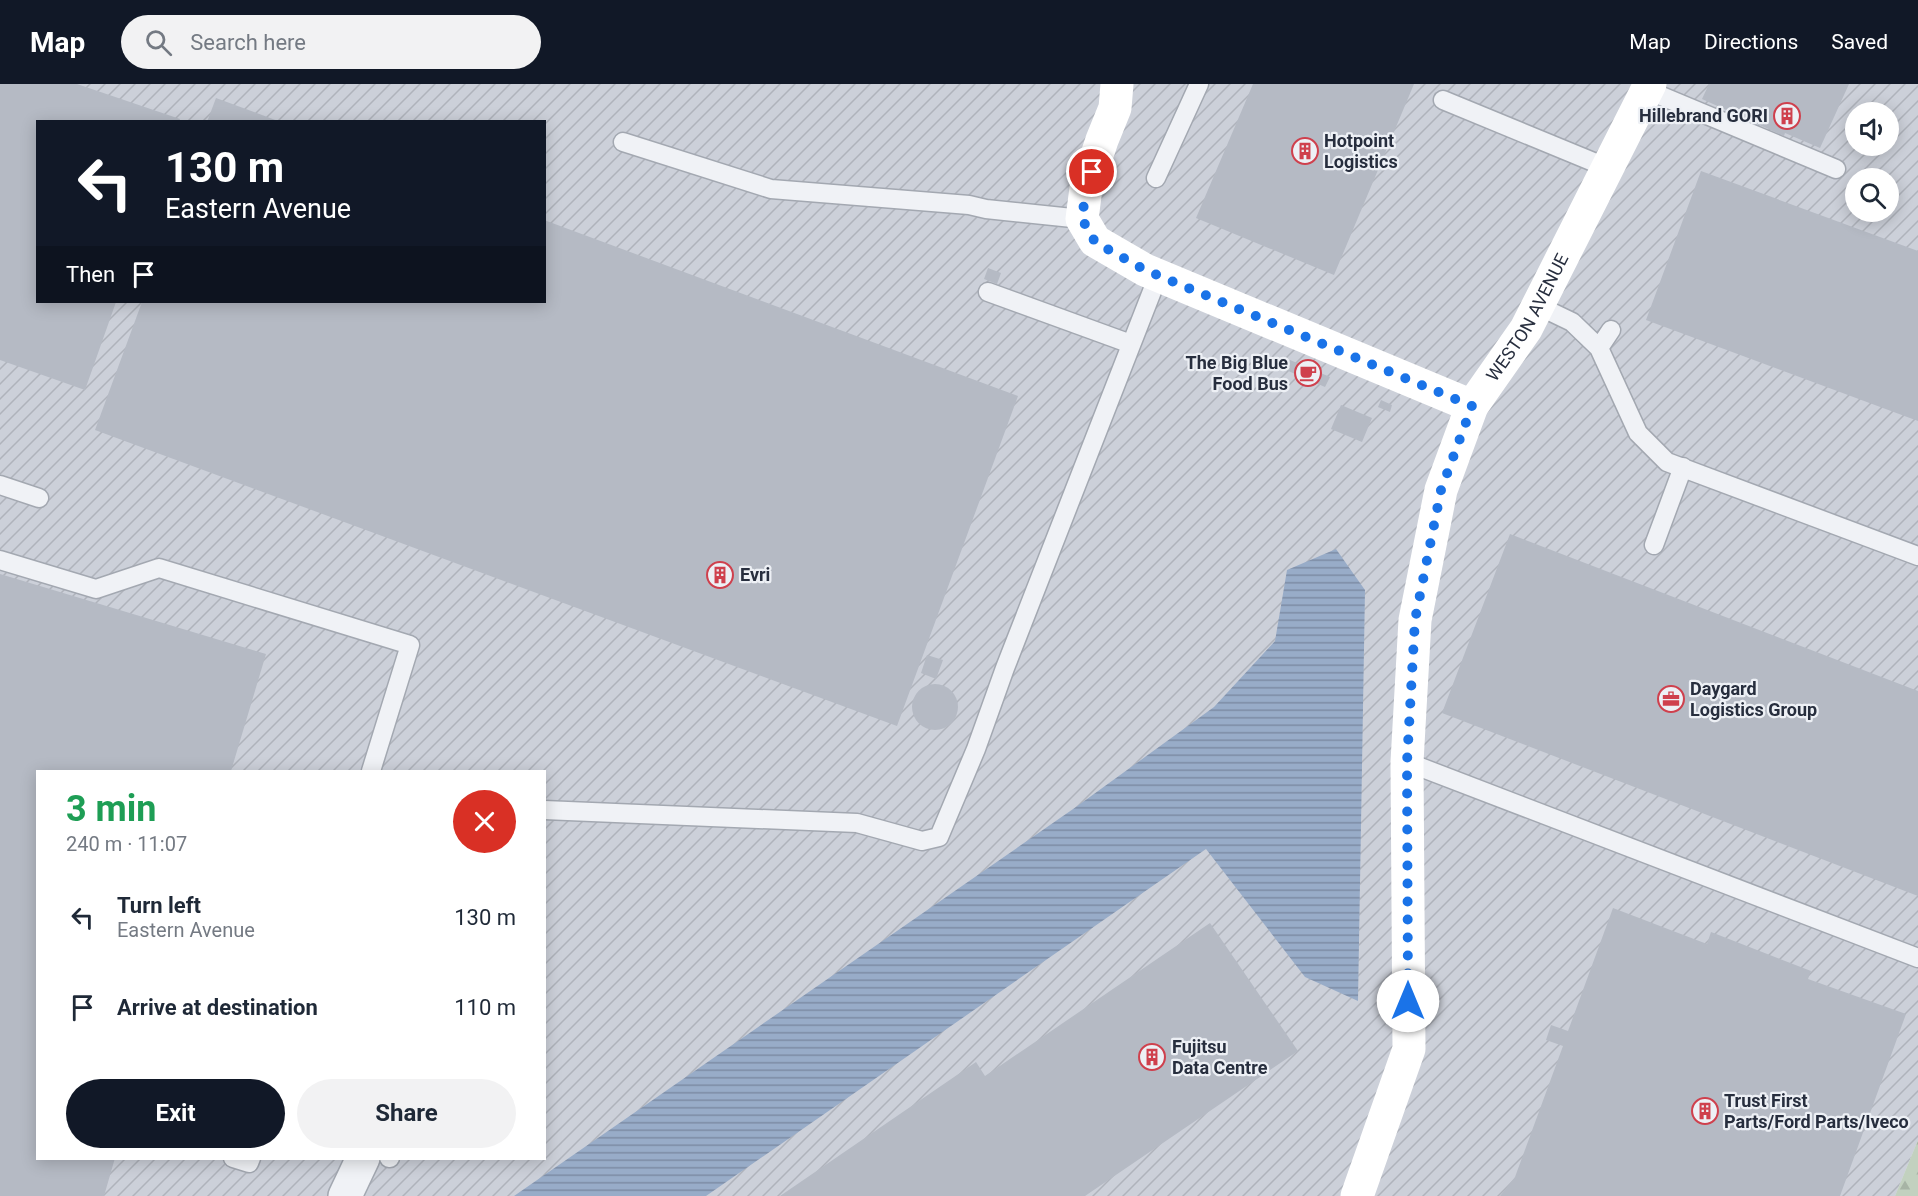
<!DOCTYPE html>
<html lang="en">
<head>
<meta charset="utf-8">
<style>
  :root { --surface:#fff; --page:#f2f2f3; --text:#1f2937; --muted:#747a83; --accent:#111827 }
  body { margin:0; font-family:Roboto,sans-serif; background:var(--page); color:var(--text); height:100vh; display:flex; flex-direction:column; font-size:22px; white-space:nowrap }
  * { box-sizing:border-box; margin:0 }
  p { font-size:20px; color:var(--muted) }
  .icon { flex:none; width:33px; height:33px; fill:none; stroke:currentColor; stroke-width:2; stroke-linecap:round; stroke-linejoin:round }
  .map { position:relative; flex:1; overflow:hidden }
  .details { position:absolute; left:36px; top:686px; width:510px; height:390px; display:flex; flex-direction:column; background:var(--surface); border-radius:0px; box-shadow:0 3px 15px #0003 }
  .details>* { flex:none }
  .hud { position:absolute; left:36px; top:36px; width:510px; height:183px; border-radius:0px; box-shadow:0 3px 15px #0003; background:#111827; color:#fff; overflow:hidden }
  .buttons { position:absolute; left:1845px; top:18px; display:grid; gap:12px }
  .buttons a { display:grid; place-items:center; width:54px; height:54px; border-radius:50%; background:var(--surface); box-shadow:0 3px 15px #0003; font-size:30px }
  .pin { position:absolute; display:grid; place-items:center; width:51px; height:51px; color:#fff; margin:-26px; border:3px solid #fff; border-radius:50%; box-shadow:0 2px 6px #0007 }
  .me { position:absolute; width:66px; margin:-33px; rotate:0deg; stroke-linejoin:round; filter:drop-shadow(0 0 4px #0008) }
  .turn { display:flex; align-items:center; gap:21px; height:126px; padding:0 30px; font-size:27px }
  .turn .icon { width:78px; height:78px; stroke-width:2.5 }
  .turn b { display:block; font-size:42px; line-height:51px }
  .then { display:flex; align-items:center; height:57px; padding:0 30px; background:#0003; gap:12px; font-size:22px }
  .round { display:grid; place-items:center; flex:none; width:63px; height:63px; border-radius:32px; background:var(--page) }
  .summary { display:flex; align-items:center; justify-content:space-between; height:102px; padding:0 30px }
  h1 { font-size:36px; font-weight:700; line-height:45px; color:#1e9e55 }
  .button { display:flex; gap:12px; margin-top:auto; padding:12px 30px }
  .button a { flex:1; height:69px; border-radius:36px; background:var(--accent); color:#fff; font-size:24px; font-weight:700; line-height:69px; text-align:center }
  .button a+a { background:var(--page); color:var(--text) }
  ul { padding:0; list-style:none }
  li { display:flex; align-items:center; gap:18px; height:90px; padding:0 30px }
  li div { flex:1 }
  li b { display:block; font-size:22px }
  li em { font-style:normal }
  header { display:flex; align-items:center; gap:36px; box-sizing:border-box; height:84px; padding:0 30px; background:var(--accent); color:#fff }
  header strong { font-size:28px }
  nav { display:flex; gap:33px; margin-inline-start:auto; font-size:21px }
  .search { width:420px; height:54px; background:var(--page); display:flex; align-items:center; gap:15px; box-sizing:border-box; padding:0 21px; border-radius:33px; color:var(--muted); font-size:22px }
  .map>svg:first-child { display:block }
</style>
</head>
<body>
<header>
<strong>Map</strong>
<div class="search"><svg class="icon" aria-label="search" viewBox="0 0 24 24"><circle cx="10" cy="10" r="6"/><path d="M15 15l6 6"/></svg>Search here</div>
<nav><a>Map</a><a>Directions</a><a>Saved</a></nav>
</header>
<div class="map">
<svg width="1918" height="1112" viewBox="0 0 1918 1112">
  <defs>
    <pattern id="industrial-furrows" width="10" height="10" patternUnits="userSpaceOnUse" patternTransform="scale(1.5)"><rect width="10" height="10" fill="#ccd0d9"/><path d="M-1 1l2-2M0 10L10 0M9 11l2-2" fill="none" stroke="#afb3bb"/></pattern>
    <pattern id="forest-firs" width="22" height="20" patternUnits="userSpaceOnUse" patternTransform="scale(1.5)"><rect width="22" height="20" fill="#c2d1bf"/><path d="M5 1l3.5 6h-7zM16 11l3.5 6h-7z" fill="#a7b4a5"/></pattern>
    <pattern id="water-rules" width="6" height="5" patternUnits="userSpaceOnUse" patternTransform="scale(1.5)"><rect width="6" height="5" fill="#98acc8"/><path d="M0 2.5h6" fill="none" stroke="#7c8ca4"/></pattern>
  </defs>
  <rect width="100%" height="100%" fill="#dee1e7"/>
  <!-- industrial -->
  <path fill="url(#industrial-furrows)" fill-rule="evenodd" d="M0 0H1918V1056L1895 1112H0ZM1856 28H1888V62H1856ZM38 38H544V218H38ZM1856 94H1888V128H1856ZM38 687H544V1074H38Z"/>
  <!-- forest -->
  <path fill="url(#forest-firs)" d="M1918 1056V1112H1895Z"/>
  <!-- water -->
  <path fill="url(#water-rules)" d="M1336 465 1365 506 1358 917 1305 893 1206 765 706 1112H514L1076 723 1214 623 1275 557 1287 486Z"/>
  <!-- building -->
  <path fill="#b5bac4" d="M0 0H77L180 35 179 38H38V218H116L85 306 0 276Z
    M1253 0H1414L1334 191 1196 134Z
    M1709 0H1849L1820 64 1785 49 1784 52 1702 15Z
    M216 14 278 37V38H207Z
    M1701 87 1918 167V337L1646 236Z
    M544 136 1018 312 897 642 95 346 142 218H544Z
    M988 184 1001 189 997 200 984 195Z
    M1290 276 1330 293 1325 303 1286 286Z
    M1381 316 1392 321 1390 328 1378 323Z
    M1341 321 1372 334 1362 358 1331 345Z
    M1510 450 1918 607V812L1442 629Z
    M0 490 266 570 231 687H38V1074H115L104 1112H0Z
    M927 571 943 576 936 595 921 589Z
    M912 623a23 23 0 1 1 46 0a23 23 0 1 1-46 0Z
    M1613 824 1707 860 1711 848 1811 887 1808 895 1906 930 1840 1112H1500L1515 1093 1563 962 1546 956 1551 941 1568 947Z
    M1210 839 1298 967 1085 1112H780L976 978 985 992Z"/>
  <g fill="none" stroke-linecap="round" stroke-linejoin="round">
    <defs>
      <path id="lane" d="M1647 6 1836 85
        M1443 16 1608 84
        M623 58 771 105 969 121 986 125 1082 135
        M1156 94 1199 0
        M988 208 1131 260
        M1540 218 1547 226 1572 238 1599 264 1638 349 1667 378 1918 472
        M1599 264 1611 246
        M0 401 39 414
        M1654 461 1683 383
        M0 476 96 505 159 484 410 561 371 687
        M1407 678 1918 874
        M544 726 857 739 922 757 939 753 976 665 1005 584 1158 192
        M233 1074 249 1079 251 1074
        M389 1074H390"/>
      <path id="street" d="M345 1112 363 1074"/>
    </defs>
    <!-- lane casing -->
    <use href="#lane" stroke="#a3a8b1" stroke-width="21"/>
    <!-- street casing -->
    <use href="#street" stroke="#a3a8b1" stroke-width="36"/>
    <!-- lane -->
    <use href="#lane" stroke="#f0f2f6" stroke-width="18"/>
    <!-- street -->
    <use href="#street" stroke="#f0f2f6" stroke-width="33"/>
    <!-- secondary -->
    <g stroke="#fff" stroke-width="33">
      <path d="M1117 0 1115 24 1102 56 1086 104 1082 135 1095 157 1145 186 1472 322"/>
      <path id="s1" d="M1357 1112 1409 965 1407 678 1415 536 1441 406 1472 322 1526 245 1650 0"/>
    </g>
  </g>
  <g fill="none" stroke-linecap="round" stroke-linejoin="round">
    <!-- route -->
    <path stroke="#1a73e8" stroke-width="10" stroke-dasharray="0 18" d="M1092 88 1086 104 1082 135 1095 158 1145 186 1472 322 1441 406 1415 536 1407 678 1408 917"/>
  </g>
  <!-- icons -->
  <defs>
    <symbol id="building-ring" viewBox="-11 -11 22 22"><circle r="9.5" fill="#edf0f5" stroke="#cf404d" stroke-width="1.5"/><path d="M-4-6H4V6H1V3H-1V6H-4ZM-2.5-4.3h1.7v1.8h-1.7ZM.8-4.3h1.7v1.8H.8ZM-2.5-1h1.7V.8h-1.7ZM.8-1h1.7V.8H.8Z" fill="#cf404d"/></symbol>
    <symbol id="cafe-ring" viewBox="-11 -11 22 22"><circle r="9.5" fill="#edf0f5" stroke="#cf404d" stroke-width="1.5"/><path d="M-5.5-4.5H6V0H3Q3 3.5 0 3.5H-2.5Q-5.5 3.5-5.5 0ZM3-3.2v2h1.7v-2ZM-6 4.5H4V6H-6Z" fill="#cf404d"/></symbol>
    <symbol id="office-ring" viewBox="-11 -11 22 22"><circle r="9.5" fill="#edf0f5" stroke="#cf404d" stroke-width="1.5"/><path d="M-6-3h4V-5.5h4V-3h4V5H-6ZM-1-4.5V-3h2v-1.5ZM-6 0V1H6V0Z" fill="#cf404d"/></symbol>
  </defs>
  <g fill-rule="evenodd">
    <use href="#building-ring" x="1772" y="17" width="30" height="30"/>
    <use href="#building-ring" x="1290" y="52" width="30" height="30"/>
    <use href="#cafe-ring" x="1293" y="274" width="30" height="30"/>
    <use href="#building-ring" x="705" y="476" width="30" height="30"/>
    <use href="#office-ring" x="1656" y="600" width="30" height="30"/>
    <use href="#building-ring" x="1137" y="958" width="30" height="30"/>
    <use href="#building-ring" x="1690" y="1012" width="30" height="30"/>
  </g>
  <g text-anchor="middle" stroke-width="4.5" stroke-linejoin="round" paint-order="stroke">
    <!-- poi labels -->
    <g font-size="18" font-weight="bold" fill="#272e3e" stroke="#edf0f5" text-anchor="start">
      <text x="1768" y="38" text-anchor="end">Hillebrand GORI</text>
      <text x="1324" y="63">Hotpoint<tspan x="1324" dy="21">Logistics</tspan></text>
      <text x="1288" y="285" text-anchor="end">The Big Blue<tspan x="1288" dy="21">Food Bus</tspan></text>
      <text x="740" y="497">Evri</text>
      <text x="1690" y="611">Daygard<tspan x="1690" dy="21">Logistics Group</tspan></text>
      <text x="1172" y="969">Fujitsu<tspan x="1172" dy="21">Data Centre</tspan></text>
      <text x="1724" y="1023">Trust First<tspan x="1724" dy="21">Parts/Ford Parts/Iveco</tspan></text>
    </g>
    <!-- street labels -->
    <g font-size="18" fill="#272e3e" stroke="#edf0f5">
      <text dy="6" stroke="none"><textPath href="#s1" startOffset="912">WESTON AVENUE</textPath></text>
    </g>
  </g>
</svg>
<div class="buttons">
<a><svg class="icon" aria-label="sound" viewBox="0 0 24 24"><path d="M4 9h4l5-4v14l-5-4H4zM17 9q2 3 0 6"/></svg></a>
<a><svg class="icon" aria-label="search" viewBox="0 0 24 24"><circle cx="10" cy="10" r="6"/><path d="M15 15l6 6"/></svg></a>
</div>
<div class="pin" style="left:1092px;top:88px;background:#d93025"><svg class="icon" aria-label="arrive" viewBox="0 0 24 24"><path d="M6 21V4h12l-3 4 3 4H6"/></svg></div>
<svg class="me" style="left:1408px;top:917px" viewBox="-20 -20 40 40"><circle r="19" fill="#fff"/><path d="M0-13L10 11 0 6-10 11z" fill="#1a73e8"/></svg>
<div class="hud">
<div class="turn"><svg class="icon" aria-label="left" viewBox="0 0 24 24"><path d="M17 20v-9H6M10 6l-5 5 5 5"/></svg><div><b>130 m</b>Eastern Avenue</div></div>
<div class="then">Then<svg class="icon" aria-label="arrive" viewBox="0 0 24 24"><path d="M6 21V4h12l-3 4 3 4H6"/></svg></div>
</div>
<section class="details">
<div class="summary"><div><h1>3 min</h1><p>240 m · 11:07</p></div><a class="round" style="background:#d93025;color:#fff"><svg class="icon" aria-label="close" viewBox="0 0 24 24"><path d="M6 6l12 12M18 6L6 18"/></svg></a></div>
<ul>
<li><svg class="icon" aria-label="left" viewBox="0 0 24 24"><path d="M17 20v-9H6M10 6l-5 5 5 5"/></svg><div><b>Turn left</b><p>Eastern Avenue</p></div><em>130 m</em></li>
<li><svg class="icon" aria-label="arrive" viewBox="0 0 24 24"><path d="M6 21V4h12l-3 4 3 4H6"/></svg><div><b>Arrive at destination</b></div><em>110 m</em></li>
</ul>
<div class="button"><a>Exit</a><a>Share</a></div>
</section>
</div>
</body>
</html>
